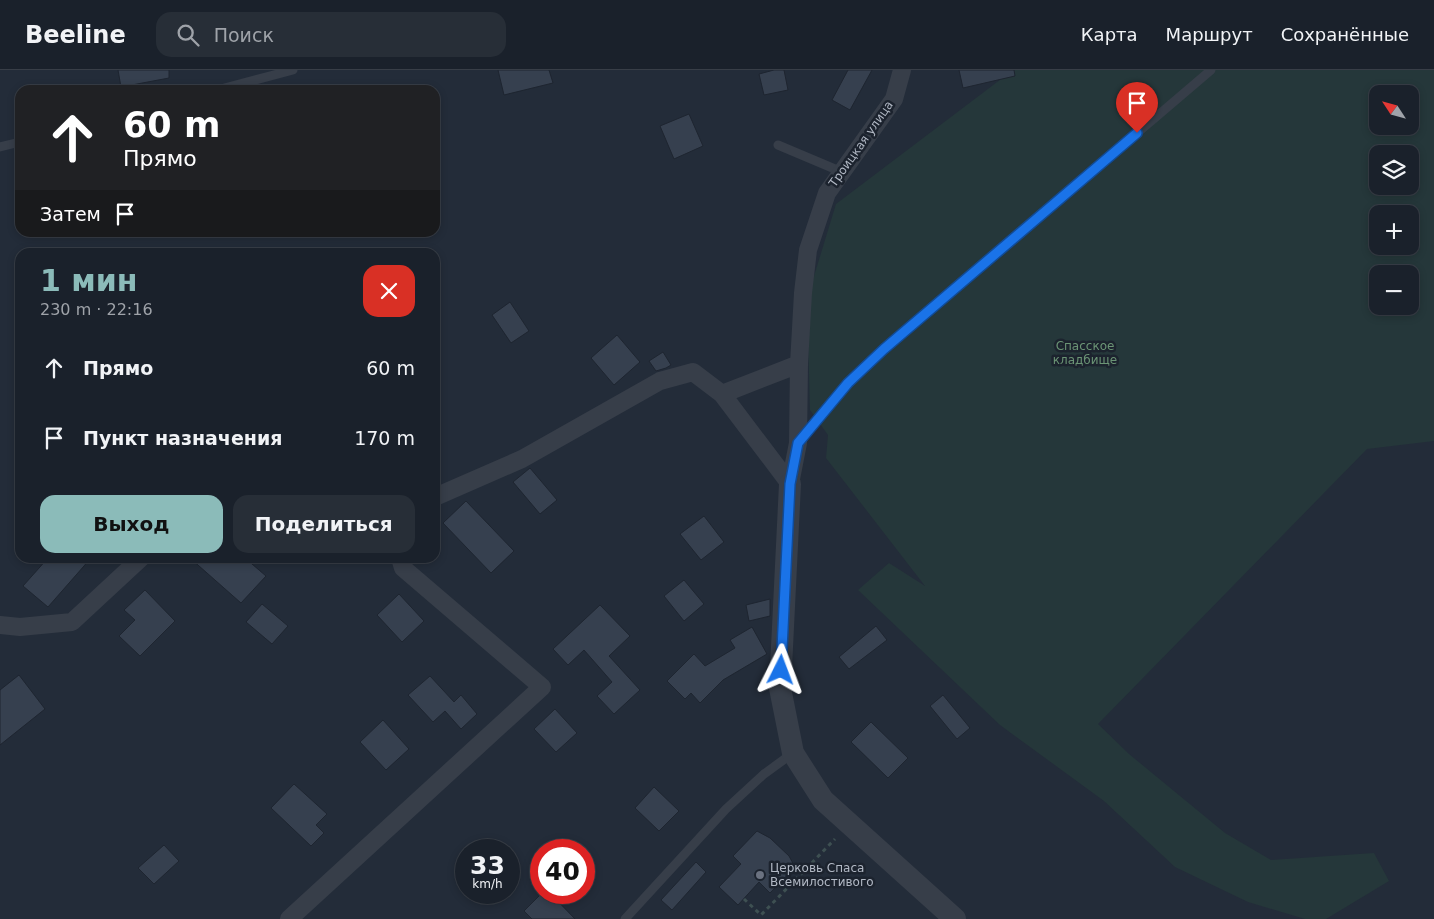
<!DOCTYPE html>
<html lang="ru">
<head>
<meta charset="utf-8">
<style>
  :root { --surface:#1a212b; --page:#272e37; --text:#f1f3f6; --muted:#9fa3a9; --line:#383e47; --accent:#8bbbb9 }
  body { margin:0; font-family:"DejaVu Sans",sans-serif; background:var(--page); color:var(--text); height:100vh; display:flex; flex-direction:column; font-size:19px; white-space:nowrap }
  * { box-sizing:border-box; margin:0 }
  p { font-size:16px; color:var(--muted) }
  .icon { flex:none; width:28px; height:28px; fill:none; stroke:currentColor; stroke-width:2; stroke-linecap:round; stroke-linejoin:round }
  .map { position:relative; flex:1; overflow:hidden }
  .side { position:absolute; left:15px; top:178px; width:425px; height:315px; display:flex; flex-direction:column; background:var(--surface); border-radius:15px; box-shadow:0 2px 8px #0003,0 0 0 1px var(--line) }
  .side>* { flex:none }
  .guide { position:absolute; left:15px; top:15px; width:425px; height:152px; border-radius:15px; box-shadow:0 2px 8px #0003,0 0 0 1px var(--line); background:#202124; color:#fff; overflow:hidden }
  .needle { width:32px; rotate:306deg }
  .controls { position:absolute; left:1369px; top:15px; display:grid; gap:10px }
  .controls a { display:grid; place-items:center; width:50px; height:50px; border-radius:10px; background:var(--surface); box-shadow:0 2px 8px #0003,0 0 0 1px var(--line); font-size:25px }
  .speed { position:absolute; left:455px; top:769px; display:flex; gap:10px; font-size:25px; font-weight:700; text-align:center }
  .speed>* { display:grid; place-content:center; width:65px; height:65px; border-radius:50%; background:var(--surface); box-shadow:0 2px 8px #0003,0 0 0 1px var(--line); line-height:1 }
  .speed small { font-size:12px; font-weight:400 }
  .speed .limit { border:8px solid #d22; background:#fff; color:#111 }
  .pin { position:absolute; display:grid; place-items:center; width:42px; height:42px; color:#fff; margin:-51px -21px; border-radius:50% 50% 50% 0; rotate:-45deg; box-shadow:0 0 5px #0007 }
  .pin .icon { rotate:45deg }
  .me { position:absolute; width:55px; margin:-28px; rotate:3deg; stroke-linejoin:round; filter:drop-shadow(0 0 4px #0008) }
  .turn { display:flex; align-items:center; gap:18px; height:105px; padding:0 25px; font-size:22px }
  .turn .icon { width:65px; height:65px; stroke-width:2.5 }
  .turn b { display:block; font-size:35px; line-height:42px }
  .then { display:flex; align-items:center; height:48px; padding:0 25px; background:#0003; gap:10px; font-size:19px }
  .round { display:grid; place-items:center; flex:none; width:52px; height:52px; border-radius:15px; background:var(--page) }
  .summary { display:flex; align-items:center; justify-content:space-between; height:85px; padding:0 25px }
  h1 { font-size:30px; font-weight:600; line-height:38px; color:var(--accent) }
  .button { display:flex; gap:10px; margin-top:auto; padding:10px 25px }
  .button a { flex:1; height:58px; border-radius:15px; background:var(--accent); color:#111; font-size:20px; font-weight:600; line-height:58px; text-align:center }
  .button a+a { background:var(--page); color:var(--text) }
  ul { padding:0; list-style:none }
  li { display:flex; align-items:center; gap:15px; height:70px; padding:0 25px }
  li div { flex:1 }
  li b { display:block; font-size:19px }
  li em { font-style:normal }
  header { display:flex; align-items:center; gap:30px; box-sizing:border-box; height:70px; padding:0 25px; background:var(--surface); border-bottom:1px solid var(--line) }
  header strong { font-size:24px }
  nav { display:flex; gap:28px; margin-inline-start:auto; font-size:18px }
  .search { width:350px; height:45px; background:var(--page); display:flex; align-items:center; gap:12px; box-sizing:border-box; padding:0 18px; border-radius:15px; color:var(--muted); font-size:19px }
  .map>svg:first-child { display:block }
</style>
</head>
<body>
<header>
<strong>Beeline</strong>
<div class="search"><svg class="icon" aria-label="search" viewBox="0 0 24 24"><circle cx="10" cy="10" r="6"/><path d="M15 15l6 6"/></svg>Поиск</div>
<nav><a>Карта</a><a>Маршрут</a><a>Сохранённые</a></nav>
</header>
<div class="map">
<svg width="1434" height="849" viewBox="0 0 1434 849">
  <rect width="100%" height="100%" fill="#232c39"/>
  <!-- green -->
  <path fill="#25373a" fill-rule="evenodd" d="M1013 0H1434V371L1367 379 1098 654 1129 684 1225 763 1271 790 1374 783 1389 811 1326 849H1305L1248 832 1175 797 1104 731 1000 655 858 520 889 493 925 516 826 388 828 365 810 340 807 229 836 134ZM1378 24H1410V56H1378ZM1378 84H1410V116H1378ZM1378 144H1410V176H1378ZM1378 204H1410V236H1378Z"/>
  <!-- building -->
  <path fill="#36404f" stroke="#1e2530" d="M118 0H169V8L121 17Z
    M498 0H549L553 13 504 25Z
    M774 0H784L788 20 764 25 759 4Z
    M848 0H872L850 40 832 30Z
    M959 0H1014L1015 6 963 18Z
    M689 44 703 76 674 89 660 56Z
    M510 232 529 261 511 273 492 245Z
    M617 265 640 292 614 315 591 288Z
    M663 282 671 295 666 298 656 301 649 291Z
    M530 398 557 430 540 444 513 412Z
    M466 431 514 481 491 503 443 453Z
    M704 446 724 472 701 490 680 464Z
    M48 488H91L48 537 23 516Z
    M190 488H245L266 506 241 533Z
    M684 510 704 534 684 551 664 526Z
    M145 520 175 551 140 586 119 566 135 550 124 540Z
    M399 524 424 551 402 572 377 545Z
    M770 529V546L749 551 746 535Z
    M262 534 288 556 272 574 246 552Z
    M600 535 630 566 609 586 640 620 614 644 597 626 612 612 584 580 568 595 553 579Z
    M876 556 887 570 849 599 839 587Z
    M752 557 767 584 723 610 700 633 691 623 685 629 667 611 694 584 705 596 735 578 730 570Z
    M19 605 45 639 0 675V620Z
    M430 606 454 632 461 625 477 644 461 659 445 641 433 652 408 625Z
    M943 625 970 658 957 669 930 636Z
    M555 639 577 663 556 682 534 659Z
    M383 650 409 679 386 700 360 672Z
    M871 652 908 688 888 708 851 672Z
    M294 714 327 744 316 755 324 763 311 776 271 738Z
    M654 717 679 741 659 761 635 738Z
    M757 761 770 768 789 786 795 797 770 823 759 812 738 835 719 817 741 794 733 786Z
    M164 775 179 791 154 814 138 798Z
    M696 792 706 802 672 840 661 830Z
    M543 822H549L575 849H532L524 841Z"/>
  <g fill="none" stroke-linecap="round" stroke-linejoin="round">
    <!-- path -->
    <path stroke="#3e5052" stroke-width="3" stroke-dasharray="4 4" stroke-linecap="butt" d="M744 829 761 845 835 769"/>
    <!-- service -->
    <path stroke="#373e49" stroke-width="9" d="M217 20 293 0
      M778 75 842 102
      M0 77 20 72
      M800 371 848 313 884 279 1211 0
      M625 849 726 739 764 704 793 683"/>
    <!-- minor -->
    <path stroke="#373e49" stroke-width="18" d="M722 324 799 294
      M790 414 798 373 799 294 803 223 808 180 827 123 894 29 902 0
      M435 427 522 389 660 311 693 302 722 324 790 414
      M0 555 20 557 72 552 141 488
      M289 849 542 617 403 498 400 488"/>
    <!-- tertiary -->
    <path stroke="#373e49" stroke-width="22" d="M790 414 780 618 793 683 823 730 955 849"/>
  </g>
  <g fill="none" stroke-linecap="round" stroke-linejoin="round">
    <defs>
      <path id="route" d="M781 600 790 414 798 373 848 313 884 279 1137 63"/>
    </defs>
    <!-- route casing -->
    <use href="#route" stroke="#114b97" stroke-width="12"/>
    <!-- route -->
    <use href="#route" stroke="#1a73e8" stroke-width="9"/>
  </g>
  <!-- markers -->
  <circle fill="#6b7280" stroke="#1c232e" stroke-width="2" cx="760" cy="805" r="5"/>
  <g text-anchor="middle" stroke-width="5" stroke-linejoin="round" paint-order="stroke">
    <!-- street labels -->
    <g font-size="12" fill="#b2b9c5" stroke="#1c232e">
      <text transform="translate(861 74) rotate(-55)" y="4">Троицкая улица</text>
    </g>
    <!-- park labels -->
    <g font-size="12" fill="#6b9475" stroke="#1c232e">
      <text x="1085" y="280">Спасское<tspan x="1085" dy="14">кладбище</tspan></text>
    </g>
    <!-- poi labels -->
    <g font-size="12" fill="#b2b9c5" stroke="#1c232e" text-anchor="start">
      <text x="770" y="802">Церковь Спаса<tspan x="770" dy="14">Всемилостивого</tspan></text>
    </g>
  </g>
</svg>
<div class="controls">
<a><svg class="needle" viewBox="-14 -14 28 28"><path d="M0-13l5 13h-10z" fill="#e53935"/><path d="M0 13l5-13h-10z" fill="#9fa3a9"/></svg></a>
<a><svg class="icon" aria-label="layers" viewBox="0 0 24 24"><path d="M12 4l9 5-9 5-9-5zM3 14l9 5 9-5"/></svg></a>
<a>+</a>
<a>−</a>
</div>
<div class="speed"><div>33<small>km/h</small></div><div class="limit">40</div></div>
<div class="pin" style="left:1137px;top:63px;background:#d93025"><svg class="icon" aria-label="arrive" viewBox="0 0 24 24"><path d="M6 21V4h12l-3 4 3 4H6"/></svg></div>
<svg class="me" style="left:781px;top:600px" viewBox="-20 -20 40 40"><path d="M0-17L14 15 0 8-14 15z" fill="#1a73e8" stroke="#fff" stroke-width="4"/></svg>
<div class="guide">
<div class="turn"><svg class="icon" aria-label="ahead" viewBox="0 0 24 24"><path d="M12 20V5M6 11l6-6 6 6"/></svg><div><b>60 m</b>Прямо</div></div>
<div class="then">Затем<svg class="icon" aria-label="arrive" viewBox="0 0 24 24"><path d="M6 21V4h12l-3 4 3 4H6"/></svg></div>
</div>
<section class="side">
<div class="summary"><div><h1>1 мин</h1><p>230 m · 22:16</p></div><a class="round" style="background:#d93025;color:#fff"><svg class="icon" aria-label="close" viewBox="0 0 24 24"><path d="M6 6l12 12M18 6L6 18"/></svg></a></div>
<ul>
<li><svg class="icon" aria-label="ahead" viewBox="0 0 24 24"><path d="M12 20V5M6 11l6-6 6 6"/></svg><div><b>Прямо</b></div><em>60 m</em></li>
<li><svg class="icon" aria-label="arrive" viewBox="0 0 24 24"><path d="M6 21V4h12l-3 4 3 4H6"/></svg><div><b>Пункт назначения</b></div><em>170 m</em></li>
</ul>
<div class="button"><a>Выход</a><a>Поделиться</a></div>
</section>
</div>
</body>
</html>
